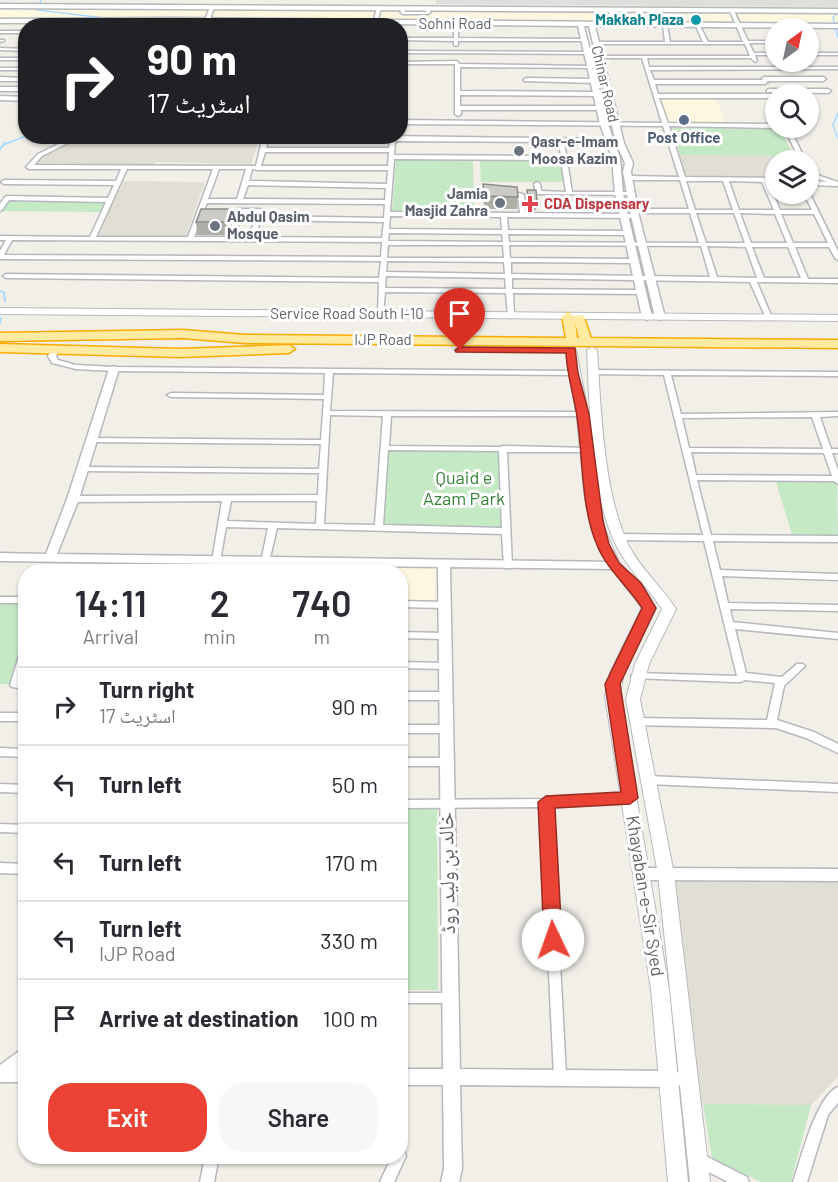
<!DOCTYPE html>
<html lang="en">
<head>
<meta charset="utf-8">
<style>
  :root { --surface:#fff; --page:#f7f7f7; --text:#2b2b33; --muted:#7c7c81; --line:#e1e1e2; --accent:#ea4335 }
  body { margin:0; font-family:Barlow,"Noto Naskh Arabic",sans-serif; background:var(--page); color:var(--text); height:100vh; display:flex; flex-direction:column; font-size:22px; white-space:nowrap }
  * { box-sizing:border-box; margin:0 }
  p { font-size:20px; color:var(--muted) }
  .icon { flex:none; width:33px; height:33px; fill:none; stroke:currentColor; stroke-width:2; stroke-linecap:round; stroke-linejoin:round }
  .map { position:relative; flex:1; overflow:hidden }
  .sheet { position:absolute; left:18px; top:564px; width:390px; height:600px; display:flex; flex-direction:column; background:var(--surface); border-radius:24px; box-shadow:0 2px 4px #0004 }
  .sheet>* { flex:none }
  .hud { position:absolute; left:18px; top:18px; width:390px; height:126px; border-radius:24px; box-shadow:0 2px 4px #0004; background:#202124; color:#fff; overflow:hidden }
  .needle { width:39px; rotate:33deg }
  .tools { position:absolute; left:765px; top:18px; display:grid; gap:12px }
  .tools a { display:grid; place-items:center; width:54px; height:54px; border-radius:50%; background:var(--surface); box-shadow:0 2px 4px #0004; font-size:30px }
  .pin { position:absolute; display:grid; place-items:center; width:51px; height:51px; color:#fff; margin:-62px -26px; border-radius:50% 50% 50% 0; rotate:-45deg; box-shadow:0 0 6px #0007 }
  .pin .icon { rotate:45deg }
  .me { position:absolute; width:66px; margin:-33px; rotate:357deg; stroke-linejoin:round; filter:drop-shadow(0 0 4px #0008) }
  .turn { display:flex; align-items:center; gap:21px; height:126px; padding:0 30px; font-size:27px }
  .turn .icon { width:78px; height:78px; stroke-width:2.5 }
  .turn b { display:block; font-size:42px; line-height:51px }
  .eta { display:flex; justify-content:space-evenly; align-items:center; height:102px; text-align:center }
  .eta b { font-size:36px; font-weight:600; line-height:42px }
  .action { display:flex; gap:12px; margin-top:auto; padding:12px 30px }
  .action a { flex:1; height:69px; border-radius:24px; background:var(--accent); color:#fff; font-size:24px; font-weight:600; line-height:69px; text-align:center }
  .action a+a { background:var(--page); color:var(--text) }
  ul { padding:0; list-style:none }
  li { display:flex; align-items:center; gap:18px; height:78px; padding:0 30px; border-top:2px solid var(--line) }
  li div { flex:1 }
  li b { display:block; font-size:22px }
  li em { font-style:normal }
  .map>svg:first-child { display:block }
</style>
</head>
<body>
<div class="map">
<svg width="838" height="1182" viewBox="0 0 838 1182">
  <rect width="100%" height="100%" fill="#f1efe8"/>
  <!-- commercial -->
  <path fill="#fef7e0" d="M0 9 838 14V25L0 19Z
    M659 96H715L726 124H669Z
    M250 565 436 567 434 600H401L400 572H249Z"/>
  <!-- industrial -->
  <path fill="#e0deda" d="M436 0H838V7L436 4Z"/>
  <!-- education -->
  <path fill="#e1ded6" d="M86 137H260L251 164 155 162 152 168 32 166 46 154Z
    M677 155 797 156 799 160H776L775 180 683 179Z
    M124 181 205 182 186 236H95Z
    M666 874 838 875V1077L811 1105 693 1104Z"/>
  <!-- green -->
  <path fill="#c5e8c5" d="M672 128 780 129 794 156 680 155Z
    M396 158 473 160 474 214H392Z
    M480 159H560L564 182H481Z
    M9 199 107 201 101 212 2 211Z
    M385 448H503L506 531 379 527Z
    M775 478 837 479 838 539 793 538Z
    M0 602H25V644L11 684H0Z
    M401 809H437L438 990H401Z
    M703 1104 811 1105 791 1182H761L712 1159Z"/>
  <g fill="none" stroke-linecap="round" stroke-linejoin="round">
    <!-- stream-far1 -->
    <path stroke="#aadaff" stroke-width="1.5" d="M40 3 41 0
      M37 10 113 19
      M838 13 833 17 838 37
      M838 113 833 125 838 138
      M3 145 26 136"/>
    <!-- stream -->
    <path stroke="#aadaff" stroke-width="2" d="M0 149 5 143
      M0 291 4 293 5 301
      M0 323 1 318"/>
    <defs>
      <path id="minor" d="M212 6 214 7 208 26H203L210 7Z
        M379 6 381 7 377 24 375 25 373 24 377 7Z
        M400 7H404L405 12H426V8L428 7 430 8V13L428 14H403L401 13Z
        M610 9 612 10 617 26 613 25 608 10Z
        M732 10 734 11 748 41H776V43H749L754 53H776V55H755L757 61 755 62 751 58H647L649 67H838V69L650 70 654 80H764L761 79 764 77H823L826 79 823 81H765L768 82 765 84H655L658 94H772L775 96 772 98H659L668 123 776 124V128L669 126 685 177 776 178V182H768L780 210H812L804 194 808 193 810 194 838 251V260L835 258 829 247H795L808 279H838V283L757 282 772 318 771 319H767L766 318 750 282 512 278V289L641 290 644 292 641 294 513 293 514 316 511 318 508 316 506 293 385 292 383 314 380 316 378 315 379 282 6 278 3 276 6 274 379 278 381 261 0 259V251L6 240H0V236L90 237 106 202 9 200 2 210 0 211V204L5 197 7 196 108 198 114 185 4 184 1 182 4 180 116 181 121 169H29L26 167 38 154 75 136H82L42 156 34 165 256 166 263 136H269L266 148H389L390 136 608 139 610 140V142H564L572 192H631L633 193V195L536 194 534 184 537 182 540 184 541 191 566 192 561 160 394 159 390 212 520 213 518 197H508L505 195C509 192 520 192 524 195L526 213 635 214 638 216 635 218 507 217 508 230 627 231 630 233 627 235 508 234 509 242 699 243 690 213H635L632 211 635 209H689L680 180H629L626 178 629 176 679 177 663 126 400 124V120L662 123 642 58H600L598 57V56H750L745 44H595L593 43 595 42H665L663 25 665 24 667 25 670 42H703L696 26 698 25 700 26 708 42H743L730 11ZM395 141 559 142 561 156 394 155ZM265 152H389L388 166H261ZM127 169H213L188 237H96ZM219 169H246L237 199H208ZM252 169 258 170H388L387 184 249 181ZM686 181H723L733 210H695ZM729 181 762 182 774 210H739ZM248 185 386 188 385 200 243 199ZM207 203 385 204 384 218 261 216V209H239L236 211 228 237H194ZM256 212 250 237H235L242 213ZM696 213H734L745 243H706ZM740 213 775 214 787 243H751ZM781 214H814L828 243H793ZM390 216 501 217 502 230 389 229ZM260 220 384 222 382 238 256 237ZM389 233 502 234 503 242 388 241ZM12 240 382 242 381 257 4 255ZM388 245H503L504 258H387ZM509 245 701 246 710 277 511 274V262L633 263 636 261 633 259 510 258ZM707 246 746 247 757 278 717 277ZM752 247H788L801 278H764ZM387 261 504 262 505 274 386 272ZM386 276 505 278 506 289 385 288Z
        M456 23 458 24V38L585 39 587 40 585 41H458V45L456 46 454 45V41L400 40V38H454V24Z
        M0 31H26V33H0Z
        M0 40H4V41L0 42Z
        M0 48 26 49V51L0 50Z
        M400 51 588 52 590 53 588 54 400 53Z
        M808 53H838V55H808Z
        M0 58H26V60H0Z
        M457 61 459 64 592 66 594 67 592 68 460 67V91L598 92 601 94 598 96 460 95V106H600L603 108 600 110H461V114L458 116 455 114V64H400V62Z
        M0 68H26V70H0Z
        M0 77 26 78V81H0Z
        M526 78 595 79 598 81 595 83 524 81V79Z
        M0 87H26V91H0Z
        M769 89H828L831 91 828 93 767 92V90Z
        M0 96 26 97V101L0 100Z
        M784 128H790L805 160H800Z
        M808 167 820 176 838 182V186L808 185V181L827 182 816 178 808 172Z
        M52 349H58L59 351 56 356 58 360 76 365 114 367 572 371 576 373 575 375 333 373 330 411 583 412 587 414 586 416H391L389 446 500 447 503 446 588 448 592 450 588 452H507L512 566 511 568H505L504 566 502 534 277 528 269 562 265 565 261 562 268 528 226 527 220 561 216 564 212 561 222 501 73 502 69 499 73 496 318 495 319 473 83 471 79 469 80 467 319 469 321 444 92 442 88 440 92 438 321 440 324 399 171 397 167 395 171 393 324 395 325 373 114 371 76 369 52 363 48 356ZM330 415 383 416 375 525 324 524ZM388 450 499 451 502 528 383 525ZM231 501H317L316 524 227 521Z
        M590 370 838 372V376L671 375 681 414 838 412V416L820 417 831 449H838V453H832L838 470V484L834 481 697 480 711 535 838 536V542L713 541 720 570 838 574V580L722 576 728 603 838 605V611L730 609 733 622 838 633V639L735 629 746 673 782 677 797 664H803L805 666 803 668 784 686 777 720 814 732 838 744V753L806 738 776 728 632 725 631 722 632 719 636 718 767 720 775 683 745 680 741 682H733L633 678 631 676 633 674 636 673 737 676 704 541 619 540 615 537 619 534 703 535 664 375 593 374 589 372ZM812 417 823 449 689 448 682 418ZM691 452 824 453 832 476 696 475Z
        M0 597H26V603H0Z
        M400 601 444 602 449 605 444 608 400 607Z
        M400 632 444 633 449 636 444 639 400 638Z
        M26 647V667L21 681H26V689L12 687 10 685 21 650Z
        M400 662 445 663 448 664 450 666 448 668 445 669 400 668Z
        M400 692H445L448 693 450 696 448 699 445 700H400Z
        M0 713H26V721H0Z
        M400 725H445L449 726 450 729 449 732 445 733H400Z
        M0 748 26 749V757L0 756Z
        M400 758H445L449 759 450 762 449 765 445 766H400Z
        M648 776 838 784V792L648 784 644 783 643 780 644 777Z
        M0 784 26 785V793L0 792Z
        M630 794 634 795 635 798 634 801 630 802 552 807 566 1077 565 1081 560 1083 555 1081 554 1077 541 807 400 808V800L546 799Z
        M0 824 26 825V833L0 832Z
        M0 863 26 864V874L0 873Z
        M400 993H449L453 994 455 998 453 1002 449 1003H400Z
        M26 1046V1060L4 1077 0 1079V1065Z
        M838 1087V1103L828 1115 807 1182H793C801 1159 816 1096 838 1087Z
        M400 1150 404 1151 406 1156 394 1182H380L392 1156H400Z
        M698 1152 747 1177 749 1182H728L693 1164 691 1159 693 1154Z
        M205 1156H219L214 1182H200Z"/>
      <path id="tertiary" d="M0 4 838 9V13L0 8Z
        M171 18 838 24V28L595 26 624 143 633 163 631 172 639 216 665 317 660 320 655 317 631 216 623 172 625 163 616 143 589 26H584L608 124 620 158 623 194 652 317 647 320 642 317 615 194 612 158 600 124 578 26 171 22 0 23V19Z
        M114 366 119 369 79 499 57 554 618 562 620 565 614 569 450 567 460 1069 674 1071 680 1073 683 1079 680 1085 674 1087 460 1085 462 1169 459 1182H441L444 1169 443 1085H400V1069H443L438 567 0 561V553L46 554 67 499 109 369Z
        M643 868 838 869V881L643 880 638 878 636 874 638 870Z
        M0 1066H26V1082H0Z"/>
      <path id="secondary" d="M0 308 838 315V321L0 314Z
        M571 347 576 350 589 418 598 499 605 530 618 560 656 608 624 673 619 696 669 989 688 1182H668L651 989 605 696 610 673 642 608 609 565 592 530 585 499 577 418 567 359 566 350Z
        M592 347 597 350C601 409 603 493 629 546 641 569 662 587 676 609L649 664 640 699 674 874 710 1182H690L658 874 626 699 635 664 662 609C648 588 628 569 616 545 590 492 590 409 587 350Z"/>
      <path id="trunk" d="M568 313 574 316 583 315 591 338 838 340V348L245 343 183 338 0 341V333L183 330 245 335 566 338 562 316ZM575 322 579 338H577Z
        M0 344 180 349 289 345 295 349 289 353 180 357 0 352Z"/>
    </defs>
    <!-- minor casing -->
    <use href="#minor" stroke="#b5b8bc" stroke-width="3"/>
    <!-- tertiary casing -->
    <use href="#tertiary" stroke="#b5b8bc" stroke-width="3"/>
    <!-- secondary casing -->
    <use href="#secondary" stroke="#b6babf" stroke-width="2"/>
    <!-- trunk casing -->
    <use href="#trunk" stroke="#f9ab00" stroke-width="3"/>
    <!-- minor -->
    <use href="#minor" fill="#fff" fill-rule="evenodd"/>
    <!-- tertiary -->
    <use href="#tertiary" fill="#fff" fill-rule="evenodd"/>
    <!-- secondary -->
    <use href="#secondary" fill="#fff" fill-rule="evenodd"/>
    <!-- trunk -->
    <use href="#trunk" fill="#feeaa1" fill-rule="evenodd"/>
  </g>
  <!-- wall -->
  <path fill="#afaea9" d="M483 184 518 197 517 209H484Z
    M527 190 537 201 536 210H528L527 198Z
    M229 209 230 222 226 235H197L196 222Z"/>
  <!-- shaded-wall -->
  <path fill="#8f8d8a" d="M229 209 230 222 226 235 225 222Z"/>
  <!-- building -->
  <path fill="#cccac5" stroke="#8f8d8a" stroke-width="1.5" d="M483 184 517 187 518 197 484 196Z
    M527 190H536L537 201H528Z
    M201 209H229L225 222H196Z"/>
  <!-- route -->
  <path fill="#ea4335" stroke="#982c22" stroke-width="1.5" d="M460 347 575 348 578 373 589 414 603 521 609 544 619 563 641 583 656 608 620 684 638 798 630 804 555 808 562 940 559 945 553 948 547 945 544 940 538 802 546 796 621 792 605 684 642 608C628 586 607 570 597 545 581 509 583 456 577 417 574 395 567 376 566 353L456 352 455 350Z"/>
  <!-- markers -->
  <circle fill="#0f9aa8" stroke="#fff" stroke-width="2" cx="696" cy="20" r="6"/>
  <circle fill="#5c6f8a" stroke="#fff" stroke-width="2" cx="684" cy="120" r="6"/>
  <g fill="#6b7280" stroke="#fff" stroke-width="2">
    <circle cx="519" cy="151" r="6"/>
    <circle cx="500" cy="203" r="6"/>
    <circle cx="215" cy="226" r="6"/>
  </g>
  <path fill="#e0444e" stroke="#fff" stroke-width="2" d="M527 195h6v6h6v6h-6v6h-6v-6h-6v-6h6z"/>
  <g text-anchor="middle" stroke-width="6" stroke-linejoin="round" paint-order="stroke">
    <!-- far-culture labels -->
    <g font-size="15" font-weight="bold" fill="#0d838f" stroke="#fff" text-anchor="end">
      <text x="684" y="25">Makkah Plaza</text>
    </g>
    <!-- far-street labels -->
    <g font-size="15" fill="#5f6368" stroke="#fff">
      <text x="455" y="29">Sohni Road</text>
      <text transform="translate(605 84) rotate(77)" y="5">Chinar Road</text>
      <text x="347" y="319">Service Road South I-10</text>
      <text x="383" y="345">IJP Road</text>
    </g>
    <!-- far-service labels -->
    <g font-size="15" font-weight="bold" fill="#4e5e75" stroke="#fff">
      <text x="684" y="143">Post Office</text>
    </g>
    <!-- far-worship labels -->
    <g font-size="15" font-weight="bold" fill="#5b616d" stroke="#fff" text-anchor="start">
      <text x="531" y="147">Qasr-e-Imam<tspan x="531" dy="17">Moosa Kazim</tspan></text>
      <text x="488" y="199" text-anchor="end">Jamia<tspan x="488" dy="17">Masjid Zahra</tspan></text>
      <text x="227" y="222">Abdul Qasim<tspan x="227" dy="17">Mosque</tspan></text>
    </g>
    <!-- far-health labels -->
    <g font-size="15" font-weight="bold" fill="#be3a42" stroke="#fff" text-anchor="start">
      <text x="544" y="209">CDA Dispensary</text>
    </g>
    <!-- park labels -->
    <g font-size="18" fill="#348238" stroke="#fff">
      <text x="464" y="484">Quaid e<tspan x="464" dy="21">Azam Park</tspan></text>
    </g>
    <!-- street labels -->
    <g font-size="18" fill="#5f6368" stroke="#fff">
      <text transform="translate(645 896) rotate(81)" y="6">Khayaban-e-Sir Syed</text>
    </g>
    <!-- near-street labels -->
    <g font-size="21" fill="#5f6368" stroke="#fff">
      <text transform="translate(447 873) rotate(-91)" y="7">خالد بن ولید روڈ</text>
    </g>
  </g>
</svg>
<div class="tools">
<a><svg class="needle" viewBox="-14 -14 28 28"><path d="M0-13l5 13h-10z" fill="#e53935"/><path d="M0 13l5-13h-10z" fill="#7c7c81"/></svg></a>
<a><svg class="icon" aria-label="search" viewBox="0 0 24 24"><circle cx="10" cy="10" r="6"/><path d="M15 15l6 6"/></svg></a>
<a><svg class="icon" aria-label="layers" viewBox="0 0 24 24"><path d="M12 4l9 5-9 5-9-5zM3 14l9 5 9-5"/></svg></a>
</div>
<div class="pin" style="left:460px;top:350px;background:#d93025"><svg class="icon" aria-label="arrive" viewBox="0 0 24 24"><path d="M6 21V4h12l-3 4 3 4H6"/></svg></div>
<svg class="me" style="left:553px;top:940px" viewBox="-20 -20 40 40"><circle r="19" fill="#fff"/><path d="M0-13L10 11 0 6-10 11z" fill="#ea4335"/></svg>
<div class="hud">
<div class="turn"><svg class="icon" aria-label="right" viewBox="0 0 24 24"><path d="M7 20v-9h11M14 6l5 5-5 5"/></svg><div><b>90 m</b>اسٹریٹ 17</div></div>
</div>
<section class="sheet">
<div class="eta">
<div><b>14:11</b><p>Arrival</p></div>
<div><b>2</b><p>min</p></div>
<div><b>740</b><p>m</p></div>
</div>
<ul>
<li><svg class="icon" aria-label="right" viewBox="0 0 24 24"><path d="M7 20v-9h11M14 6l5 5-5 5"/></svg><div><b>Turn right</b><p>اسٹریٹ 17</p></div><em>90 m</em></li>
<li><svg class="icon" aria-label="left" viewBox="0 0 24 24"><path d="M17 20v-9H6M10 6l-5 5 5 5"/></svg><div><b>Turn left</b></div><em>50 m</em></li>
<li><svg class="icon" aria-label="left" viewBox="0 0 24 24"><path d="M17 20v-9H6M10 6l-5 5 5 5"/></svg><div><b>Turn left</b></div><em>170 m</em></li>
<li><svg class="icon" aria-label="left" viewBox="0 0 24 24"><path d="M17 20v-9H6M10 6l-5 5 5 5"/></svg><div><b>Turn left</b><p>IJP Road</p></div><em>330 m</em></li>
<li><svg class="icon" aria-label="arrive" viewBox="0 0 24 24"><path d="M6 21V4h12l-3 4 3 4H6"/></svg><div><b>Arrive at destination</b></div><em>100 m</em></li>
</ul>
<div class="action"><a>Exit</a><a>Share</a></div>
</section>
</div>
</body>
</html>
